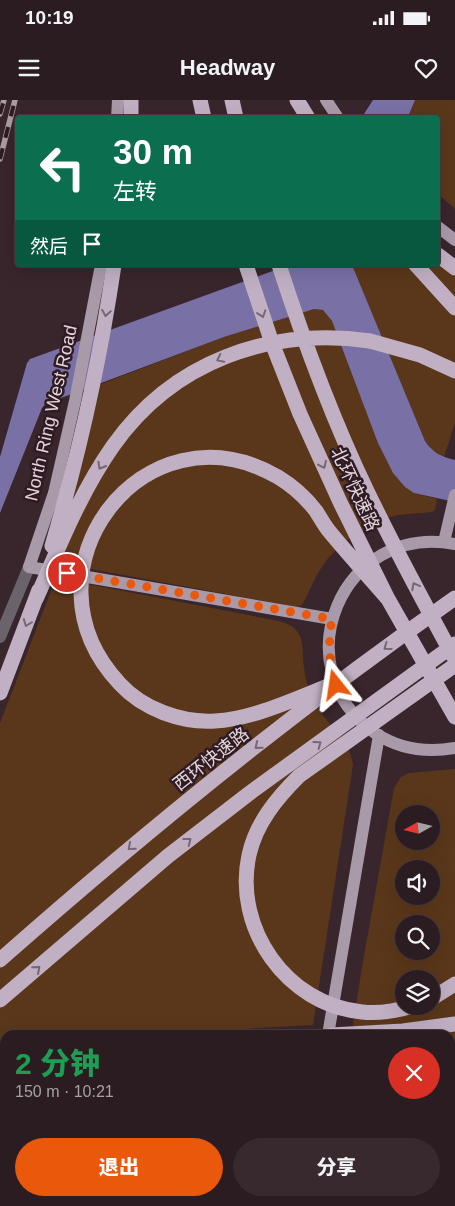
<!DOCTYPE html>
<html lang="zh">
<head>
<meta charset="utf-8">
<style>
  :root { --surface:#2b1c21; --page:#37292e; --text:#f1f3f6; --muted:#a6a1a5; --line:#473a3f; --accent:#ea580c }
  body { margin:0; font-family:Helvetica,"Noto Sans SC",sans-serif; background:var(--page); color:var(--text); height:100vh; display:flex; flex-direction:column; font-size:19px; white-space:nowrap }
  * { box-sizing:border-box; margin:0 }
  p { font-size:16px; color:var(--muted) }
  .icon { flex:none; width:28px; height:28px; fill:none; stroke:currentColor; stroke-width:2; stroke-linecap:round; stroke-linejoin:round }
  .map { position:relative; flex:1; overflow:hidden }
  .drawer { position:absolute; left:0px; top:930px; width:455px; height:176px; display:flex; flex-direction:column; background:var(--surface); border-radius:15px 15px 0 0; box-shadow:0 5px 20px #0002,0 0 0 1px var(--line) }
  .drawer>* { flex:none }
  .top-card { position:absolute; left:15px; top:15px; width:425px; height:152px; border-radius:5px; box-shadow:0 5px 20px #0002,0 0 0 1px var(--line); background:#0b6e4f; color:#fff; overflow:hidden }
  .needle { width:32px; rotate:262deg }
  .controls { position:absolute; left:395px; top:705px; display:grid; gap:10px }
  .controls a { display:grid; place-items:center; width:45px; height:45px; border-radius:50%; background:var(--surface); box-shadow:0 5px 20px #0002,0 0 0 1px var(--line); font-size:25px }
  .pin { position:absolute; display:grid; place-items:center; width:42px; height:42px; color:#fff; margin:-21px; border:2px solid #fff; border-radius:50%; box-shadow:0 1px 5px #0007 }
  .me { position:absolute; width:55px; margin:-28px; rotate:345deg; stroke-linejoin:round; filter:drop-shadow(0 0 4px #0008) }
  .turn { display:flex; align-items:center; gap:18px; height:105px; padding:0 15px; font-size:22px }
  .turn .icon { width:65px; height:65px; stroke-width:2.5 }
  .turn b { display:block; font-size:35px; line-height:42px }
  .then { display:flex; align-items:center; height:48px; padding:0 15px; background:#0003; gap:10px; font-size:19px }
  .round { display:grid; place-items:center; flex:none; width:52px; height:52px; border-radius:26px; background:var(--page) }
  .overview { display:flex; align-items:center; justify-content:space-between; height:85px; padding:0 15px }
  h1 { font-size:30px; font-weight:800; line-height:38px; color:#1e9e55 }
  .primary-button { display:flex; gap:10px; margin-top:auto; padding:10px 15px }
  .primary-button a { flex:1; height:58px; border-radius:30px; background:var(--accent); color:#fff; font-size:20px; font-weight:800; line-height:58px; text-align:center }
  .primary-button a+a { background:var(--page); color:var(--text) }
  .status { display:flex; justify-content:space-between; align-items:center; height:35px; padding:0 25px; background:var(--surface); direction:ltr }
  .status svg { height:14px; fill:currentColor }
  header { display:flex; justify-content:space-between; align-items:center; height:65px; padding:0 15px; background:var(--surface); font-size:22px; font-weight:800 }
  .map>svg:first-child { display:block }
</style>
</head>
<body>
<div class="status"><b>10:19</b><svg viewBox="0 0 49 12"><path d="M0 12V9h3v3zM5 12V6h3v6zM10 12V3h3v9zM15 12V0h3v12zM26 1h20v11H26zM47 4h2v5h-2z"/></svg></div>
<header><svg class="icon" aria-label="menu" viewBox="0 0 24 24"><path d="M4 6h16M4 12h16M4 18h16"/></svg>Headway<svg class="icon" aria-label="heart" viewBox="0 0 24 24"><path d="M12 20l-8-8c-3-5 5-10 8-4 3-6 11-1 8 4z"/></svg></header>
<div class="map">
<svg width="455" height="1106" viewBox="0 0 455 1106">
  <rect width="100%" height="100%" fill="#39252c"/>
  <!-- green -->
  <path fill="#5a371a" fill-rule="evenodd" d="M415 0H455V109L438 94V18H408Z
    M438 163 455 176V323L444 357 433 351 425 341 352 165H438Z
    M314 209 323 210 332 221 386 359 414 393 437 399 435 410 432 412C420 414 406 413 394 416 371 422 337 444 324 464 315 476 310 491 302 505L297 507 58 463 101 284 224 237Z
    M56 478 279 521C285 523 292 525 296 530 305 540 302 555 304 567 305 577 308 588 312 597 322 622 350 637 353 665L313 925 257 928 188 935H5V983L0 985V623Z
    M455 669V954L450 953V935H356L353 925 362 867 394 688 401 677 409 673ZM404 714H431V741H404ZM404 769H431V796H404ZM404 824H431V851H404ZM404 879H431V906H404Z
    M450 1002 455 1003V1064L450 1063Z"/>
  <!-- water -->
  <path fill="#7970a5" d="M373 0H415L408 17H362Z
    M289 165H352L425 341C433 353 442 357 455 360V402L414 393 405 387 393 373 378 343 332 221 323 210 314 209 224 237 61 298 47 302 42 308 0 413V357L27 263 30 259Z"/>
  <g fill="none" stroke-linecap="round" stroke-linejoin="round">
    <!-- minor -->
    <path stroke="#6a636b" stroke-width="12" d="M0 537 29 467
      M0 1017 5 1015
      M117 1101 119 1106"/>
    <!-- major -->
    <path stroke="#a99aaa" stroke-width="12" d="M326 0 338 18
      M117 18 118 0
      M438 127 455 140
      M101 165 75 301 54 393 29 467 332 519
      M444 442 455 395
      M455 444C342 422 281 567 375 633 399 649 427 653 455 648
      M328 935 379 635
      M450 980 455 981"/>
    <!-- highway -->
    <path stroke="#c1b0c3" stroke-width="15" d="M200 0 204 18
      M232 0 236 18
      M297 0 308 18
      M131 18V0
      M438 155 455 168
      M416 165 455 208
      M370 241 420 255 455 271
      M431 899 455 884
      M331 935 403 931 455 924
      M450 966 455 967
      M0 998 5 995"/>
    <defs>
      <path id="rail" d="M0 14 4 0
        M0 59 15 0"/>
    </defs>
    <!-- rail casing -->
    <use href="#rail" stroke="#ac9ca2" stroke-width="5.5"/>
    <!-- rail -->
    <use href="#rail" stroke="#2e1b23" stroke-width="4" stroke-dasharray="11" stroke-linecap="butt"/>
    <!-- highway-bridge -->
    <path stroke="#c1b0c3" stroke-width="15" d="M279 165C304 242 332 318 367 391 394 447 423 501 453 556
      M247 168 272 243 300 314 340 402 388 499 455 617
      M52 446C79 354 100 261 114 165
      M36 499C59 447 80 393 113 346 173 261 270 227 370 241
      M338 582C301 596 255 619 215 621 181 623 143 609 120 584 14 472 143 299 278 377 293 386 306 398 316 411 320 417 324 425 329 431 348 454 368 476 388 499
      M0 593 39 490
      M0 860C145 732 296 609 455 498
      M0 900 168 756 251 692 455 544
      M412 906C396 911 379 914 362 912 287 905 233 828 249 755 256 723 277 698 299 676L455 565"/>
  </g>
  <!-- one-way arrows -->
  <defs><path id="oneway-chevron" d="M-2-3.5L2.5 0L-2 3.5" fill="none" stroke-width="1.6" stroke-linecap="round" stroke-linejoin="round" transform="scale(1.25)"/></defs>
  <g stroke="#786673">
    <use href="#oneway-chevron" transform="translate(106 213) rotate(99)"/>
    <use href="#oneway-chevron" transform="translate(262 214) rotate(71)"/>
    <use href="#oneway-chevron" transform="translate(220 259) rotate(154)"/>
    <use href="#oneway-chevron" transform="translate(323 365) rotate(65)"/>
    <use href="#oneway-chevron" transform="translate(101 366) rotate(120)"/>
    <use href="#oneway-chevron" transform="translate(415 486) rotate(-118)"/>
    <use href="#oneway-chevron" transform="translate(27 523) rotate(111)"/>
    <use href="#oneway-chevron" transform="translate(387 547) rotate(144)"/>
    <use href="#oneway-chevron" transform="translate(318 644) rotate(-36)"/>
    <use href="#oneway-chevron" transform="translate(258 646) rotate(141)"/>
    <use href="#oneway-chevron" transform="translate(188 741) rotate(-38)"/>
    <use href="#oneway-chevron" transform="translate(131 747) rotate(140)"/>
    <use href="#oneway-chevron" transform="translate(37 869) rotate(-41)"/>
  </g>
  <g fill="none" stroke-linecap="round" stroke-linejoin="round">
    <!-- route -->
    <path stroke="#ea580c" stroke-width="9" stroke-dasharray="0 16.2" d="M67 473 332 519C328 543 329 562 336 585"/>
  </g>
  <g text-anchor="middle" stroke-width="5" stroke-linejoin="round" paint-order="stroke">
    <!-- street labels -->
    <g font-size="18" fill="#e3d5da" stroke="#2e1b23">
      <text transform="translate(51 313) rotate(-77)" y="6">North Ring West Road</text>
      <text transform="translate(355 389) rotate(65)" y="6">北环快速路</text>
      <text transform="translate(211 659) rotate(-38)" y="6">西环快速路</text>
    </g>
  </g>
</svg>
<div class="controls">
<a><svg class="needle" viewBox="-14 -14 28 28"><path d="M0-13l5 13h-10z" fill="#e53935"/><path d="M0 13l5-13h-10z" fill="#a6a1a5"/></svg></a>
<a><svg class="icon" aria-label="sound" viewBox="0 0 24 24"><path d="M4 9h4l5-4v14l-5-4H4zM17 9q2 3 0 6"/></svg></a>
<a><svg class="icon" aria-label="search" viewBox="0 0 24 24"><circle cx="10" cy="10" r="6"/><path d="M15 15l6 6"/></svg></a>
<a><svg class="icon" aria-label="layers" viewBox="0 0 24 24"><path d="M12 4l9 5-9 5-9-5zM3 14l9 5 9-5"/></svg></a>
</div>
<div class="pin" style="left:67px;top:473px;background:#d93025"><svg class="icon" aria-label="arrive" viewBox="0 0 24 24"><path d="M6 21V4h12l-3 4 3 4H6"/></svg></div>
<svg class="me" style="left:336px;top:585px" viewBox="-20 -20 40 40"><path d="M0-17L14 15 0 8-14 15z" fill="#ea580c" stroke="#fff" stroke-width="4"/></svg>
<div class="top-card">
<div class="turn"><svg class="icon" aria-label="left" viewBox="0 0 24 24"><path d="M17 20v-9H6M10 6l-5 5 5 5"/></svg><div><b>30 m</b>左转</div></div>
<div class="then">然后<svg class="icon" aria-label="arrive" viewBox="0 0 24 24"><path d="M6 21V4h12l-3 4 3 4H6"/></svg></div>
</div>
<section class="drawer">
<div class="overview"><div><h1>2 分钟</h1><p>150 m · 10:21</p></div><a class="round" style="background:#d93025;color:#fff"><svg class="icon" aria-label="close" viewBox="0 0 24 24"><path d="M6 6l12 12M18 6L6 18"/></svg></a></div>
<div class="primary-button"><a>退出</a><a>分享</a></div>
</section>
</div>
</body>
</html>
